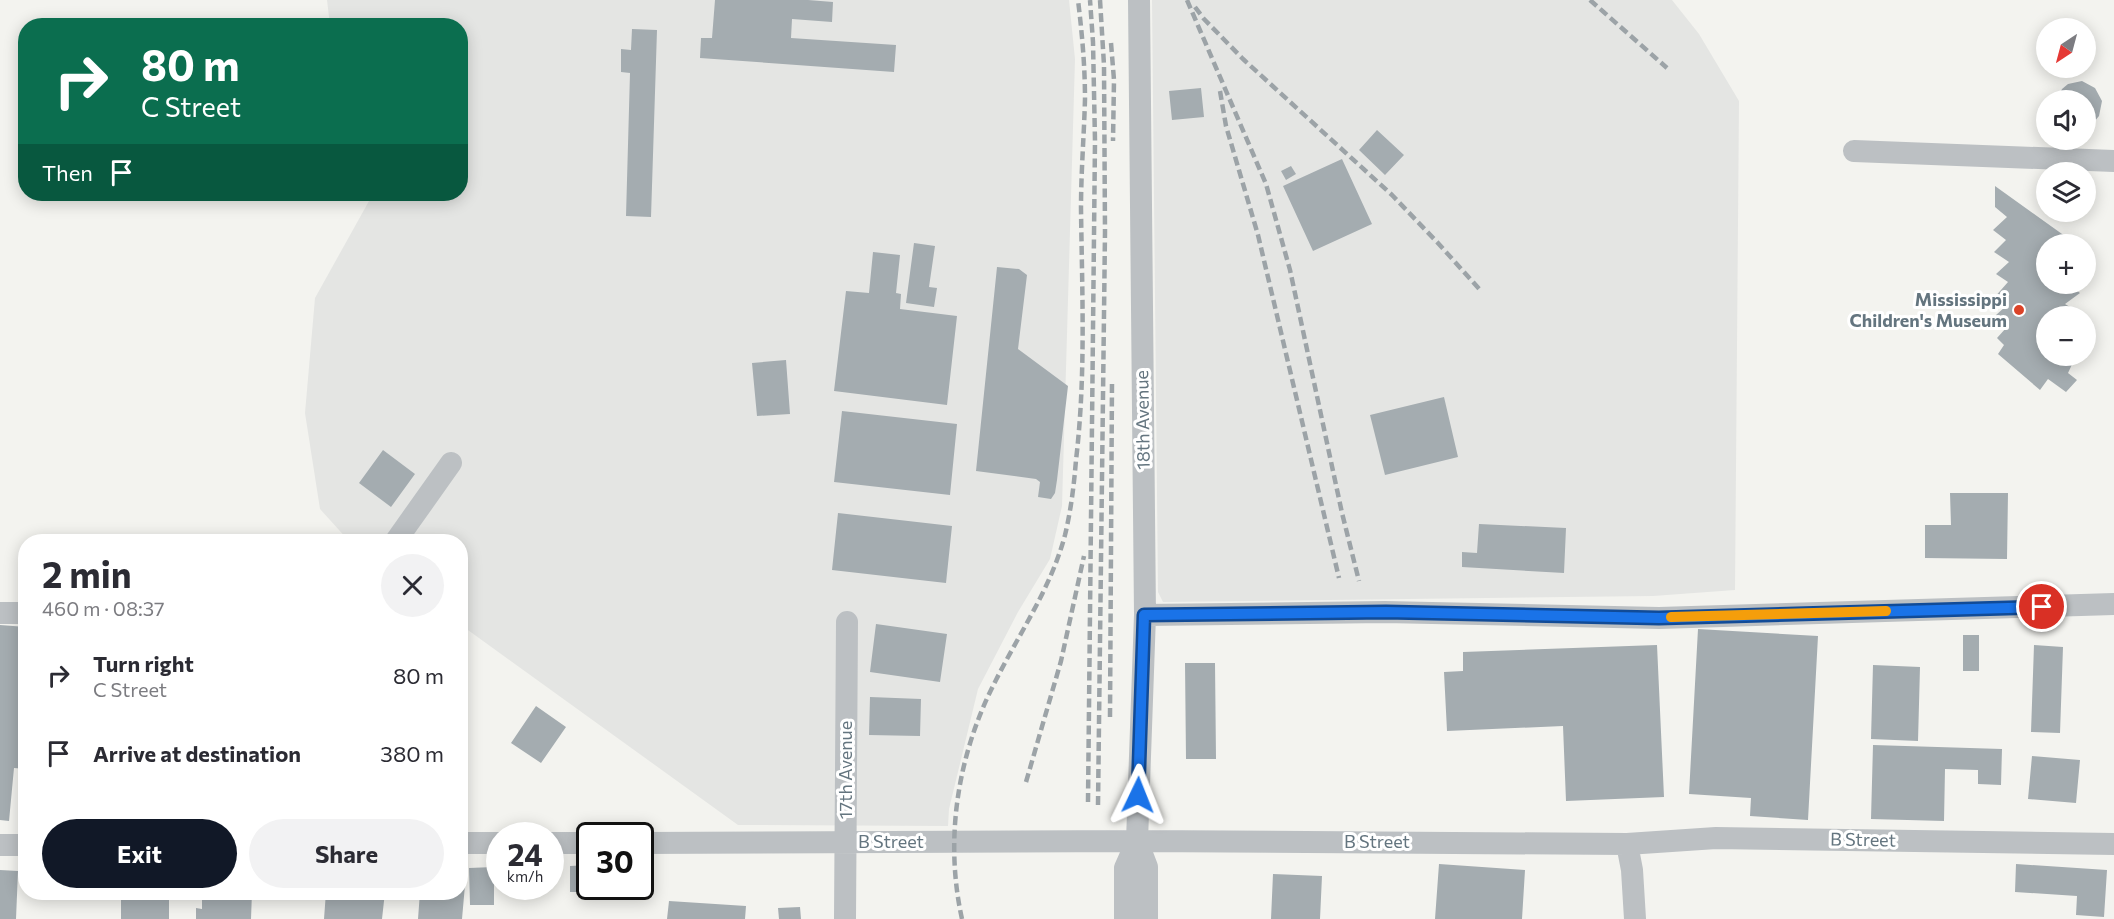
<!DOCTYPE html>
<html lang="en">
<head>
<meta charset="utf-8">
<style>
  :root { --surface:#fff; --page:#f2f2f3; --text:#2b2b33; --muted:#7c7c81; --accent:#111827 }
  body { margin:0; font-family:Commissioner,sans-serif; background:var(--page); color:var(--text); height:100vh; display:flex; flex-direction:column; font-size:22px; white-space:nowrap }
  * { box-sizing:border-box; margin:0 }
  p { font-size:20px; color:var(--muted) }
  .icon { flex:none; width:33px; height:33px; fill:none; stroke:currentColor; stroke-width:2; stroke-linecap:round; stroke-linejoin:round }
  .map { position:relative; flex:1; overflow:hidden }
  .drawer { position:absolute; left:18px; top:534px; width:450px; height:366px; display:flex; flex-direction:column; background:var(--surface); border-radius:24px; box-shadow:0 3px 15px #0003 }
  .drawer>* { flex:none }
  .top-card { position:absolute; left:18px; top:18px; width:450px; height:183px; border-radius:24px; box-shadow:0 3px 15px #0003; background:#0b6e4f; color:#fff; overflow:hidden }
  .needle { width:39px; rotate:216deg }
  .controls { position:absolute; left:2036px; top:18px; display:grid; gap:12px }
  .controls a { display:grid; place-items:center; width:60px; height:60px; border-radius:50%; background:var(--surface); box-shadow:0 3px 15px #0003; font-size:30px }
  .speed { position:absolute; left:486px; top:822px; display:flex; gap:12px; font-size:30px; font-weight:700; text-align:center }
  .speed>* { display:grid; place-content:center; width:78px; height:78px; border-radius:50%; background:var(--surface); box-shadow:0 3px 15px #0003; line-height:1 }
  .speed small { font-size:15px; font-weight:400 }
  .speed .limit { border:3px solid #111; border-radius:9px; background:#fff; color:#111 }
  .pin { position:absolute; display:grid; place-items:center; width:51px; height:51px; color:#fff; margin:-26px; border:3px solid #fff; border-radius:50%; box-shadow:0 2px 6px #0007 }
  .me { position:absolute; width:66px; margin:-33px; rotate:2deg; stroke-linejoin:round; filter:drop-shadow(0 0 4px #0008) }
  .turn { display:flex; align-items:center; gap:21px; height:126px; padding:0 24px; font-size:27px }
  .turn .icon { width:78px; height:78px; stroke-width:2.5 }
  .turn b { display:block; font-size:42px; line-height:51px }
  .then { display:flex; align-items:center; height:57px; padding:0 24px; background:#0003; gap:12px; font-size:22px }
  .round { display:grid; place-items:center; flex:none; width:63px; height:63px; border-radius:32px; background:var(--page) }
  .headline { display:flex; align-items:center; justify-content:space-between; height:102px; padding:0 24px }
  h1 { font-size:36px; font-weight:700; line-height:45px }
  .action { display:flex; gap:12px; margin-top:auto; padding:12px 24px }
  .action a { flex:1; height:69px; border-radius:36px; background:var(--accent); color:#fff; font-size:24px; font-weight:700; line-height:69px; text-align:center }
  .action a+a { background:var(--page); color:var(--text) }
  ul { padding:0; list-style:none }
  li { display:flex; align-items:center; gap:18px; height:78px; padding:0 24px }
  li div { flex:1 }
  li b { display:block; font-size:22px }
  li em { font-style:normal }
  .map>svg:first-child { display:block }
</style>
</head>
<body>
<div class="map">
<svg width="2114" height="919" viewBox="0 0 2114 919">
  <rect width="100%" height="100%" fill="#f3f3ef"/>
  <!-- built -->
  <path fill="#e4e5e3" d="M327 0H1069L1075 59 1062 506 1050 559 1018 612 978 689 949 809 948 826 738 825 461 625 460 542 349 541 320 509 305 413 315 298 369 201 368 194H460V26L330 25Z
    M1152 0H1672L1699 34 1739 101 1735 590 1653 596 1163 602 1158 592Z"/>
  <!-- building -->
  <path fill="#a4acb0" d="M715 0H808L833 2 832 22 792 19 791 38 896 45 894 72 700 58 701 38H712Z
    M632 29 657 30 651 217 626 216 630 73 621 72V49L631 50Z
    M2082 81 2095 88 2102 101 2099 116 2094 122 2085 126V100H2057L2062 89 2068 84Z
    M1201 88 1204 117 1172 120 1169 91Z
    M1377 130 1404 155 1385 175 1359 150Z
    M1342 159 1372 224 1313 251 1283 186Z
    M1291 166 1296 174 1286 180 1281 171Z
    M1995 186 2076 244H2046V284H2072L2071 286 2080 293 2065 304 2075 310 2072 316H2046V356H2076L2068 373 2077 380 2066 392 2048 379 2040 390 1998 354 2004 345 1997 338 2006 328 1996 315 2006 306 1993 299 2008 282 1996 274 2009 262 1994 252 2006 240 1993 230 2007 217 1995 207Z
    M914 243 935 246 929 287 937 288 934 307 906 303Z
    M873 252 900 255 896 293 901 294 900 309 957 316 947 405 834 391 846 291 869 293Z
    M997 267 1019 269 1027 275 1018 349 1068 386 1057 480 1055 493 1051 499 1038 497 1040 482 1036 479 976 471Z
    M786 360 790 414 757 416 752 363Z
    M1444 397 1458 457 1385 475 1370 415Z
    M842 411 957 424 950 495 834 482Z
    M383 450 415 474 391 507 359 483Z
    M1950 493H2008L2007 559 1925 558V525H1951Z
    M838 513 952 526 946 583 832 570Z
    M1479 524 1566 528 1564 573 1462 567V552L1477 553Z
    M876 624 947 634 940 682 870 672Z
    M0 625 26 627V769L14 768 9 821 0 820Z
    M1698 629 1818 636 1808 820 1750 816 1751 798 1689 794Z
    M1963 635H1979V671H1963Z
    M1657 645 1664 797 1566 801 1563 726 1447 731 1444 672 1463 671V652Z
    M2034 645 2063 647 2060 733 2031 732Z
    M1185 663H1215L1216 759H1186Z
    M1873 665 1920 667 1918 741 1871 739Z
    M870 697 921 699 920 736 869 735Z
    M536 706 566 727 541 763 511 743Z
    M1873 745 2002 749 2001 785 1978 784V770L1945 769 1944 821 1871 819Z
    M2032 756 2080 760 2076 803 2028 799Z
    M1439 864 1525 870 1522 919H1435Z
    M2016 864 2107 870 2104 917 2076 915 2077 896 2015 892Z
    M590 865V886H595V892H570V866Z
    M494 867V905H470L469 868Z
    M0 870 18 871 16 919H0Z
    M1273 874 1322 876 1320 919H1271Z
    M640 878H648L647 898 624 897 625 886H640Z
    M460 885H465L462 919H418L420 892H460Z
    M121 892H169V919H121Z
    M202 892H252L251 919H196V908L202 909Z
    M326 892H385L382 919H324Z
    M669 901 746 906 745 919H667Z
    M800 907 801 919H779L778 908Z"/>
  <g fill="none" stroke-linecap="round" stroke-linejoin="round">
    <!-- minor -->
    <path stroke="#bcc0c3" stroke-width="22" d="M1854 151 2114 161
      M395 542 451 463
      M0 613H26
      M1145 615 1385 612 1659 618 2114 604
      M1137 841 1147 867V919
      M460 843H500
      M550 843H590
      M640 843 1137 841 1627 844 1716 838 2114 844
      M1627 844 1632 870 1635 919
      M0 845H26
      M845 919 847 622
      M1125 919V868L1137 841 1145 615 1139 0"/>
    <!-- rail -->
    <path stroke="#9ca3a7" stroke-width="4.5" stroke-dasharray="9 4.5" stroke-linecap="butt" d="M1187 0 1266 184 1290 270 1342 513 1359 581
      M1590 0 1667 68
      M1195 7 1204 19 1243 59 1392 195 1437 242 1482 292
      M1111 43 1114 80 1113 141
      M1220 91 1226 126 1258 235 1339 578
      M1110 717 1112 381
      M1026 782 1061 661 1084 556
      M1088 802 1095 141 1093 42 1090 0
      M1098 805 1105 232 1104 65 1100 0
      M962 919C944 838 958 753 996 680 1020 632 1051 588 1065 535 1071 510 1074 485 1076 460 1086 376 1082 292 1081 208 1081 172 1084 136 1085 99 1085 66 1082 33 1078 0"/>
  </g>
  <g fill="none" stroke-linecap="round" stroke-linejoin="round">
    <defs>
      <path id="route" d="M1138 795 1144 615 1386 612 1659 618 2042 607"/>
    </defs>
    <!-- route casing -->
    <use href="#route" stroke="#114b97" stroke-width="15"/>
    <!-- route -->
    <use href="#route" stroke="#1a73e8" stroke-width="10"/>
    <!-- slow -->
    <path stroke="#f59e0b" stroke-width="10" d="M1671 617 1886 611"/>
  </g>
  <!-- markers -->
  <circle fill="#db4328" stroke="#fff" stroke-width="2" cx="2019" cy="310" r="6"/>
  <g text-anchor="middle" stroke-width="6" stroke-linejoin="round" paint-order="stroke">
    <!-- poi labels -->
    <g font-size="18" font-weight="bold" fill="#64757f" stroke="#fff" text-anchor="end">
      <text x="2007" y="306">Mississippi<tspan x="2007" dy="21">Children's Museum</tspan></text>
    </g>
    <!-- street labels -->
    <g font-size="18" fill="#64757f" stroke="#fff">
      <text transform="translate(1143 420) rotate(-91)" y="6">18th Avenue</text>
      <text transform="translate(846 770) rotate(-90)" y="6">17th Avenue</text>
      <text transform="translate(1863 840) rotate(1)" y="6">B Street</text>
      <text x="891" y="848">B Street</text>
      <text x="1377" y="848">B Street</text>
    </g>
  </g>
</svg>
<div class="controls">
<a><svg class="needle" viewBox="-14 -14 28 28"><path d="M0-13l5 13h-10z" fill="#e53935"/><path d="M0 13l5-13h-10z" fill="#7c7c81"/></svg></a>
<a><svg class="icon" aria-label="sound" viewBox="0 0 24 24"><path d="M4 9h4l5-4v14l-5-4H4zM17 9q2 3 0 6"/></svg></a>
<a><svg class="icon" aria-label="layers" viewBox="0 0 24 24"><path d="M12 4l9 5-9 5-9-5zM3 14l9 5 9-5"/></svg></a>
<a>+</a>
<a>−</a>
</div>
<div class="speed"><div>24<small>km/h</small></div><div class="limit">30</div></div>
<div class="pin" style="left:2042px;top:607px;background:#d93025"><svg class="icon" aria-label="arrive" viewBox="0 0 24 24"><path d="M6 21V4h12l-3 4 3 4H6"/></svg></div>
<svg class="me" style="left:1138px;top:795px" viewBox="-20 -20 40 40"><path d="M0-17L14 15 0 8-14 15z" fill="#1a73e8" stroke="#fff" stroke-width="4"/></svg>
<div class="top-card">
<div class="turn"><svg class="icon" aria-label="right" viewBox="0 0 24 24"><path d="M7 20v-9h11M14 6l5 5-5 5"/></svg><div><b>80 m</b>C Street</div></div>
<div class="then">Then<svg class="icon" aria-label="arrive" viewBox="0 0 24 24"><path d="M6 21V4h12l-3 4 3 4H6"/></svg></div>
</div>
<section class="drawer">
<div class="headline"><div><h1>2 min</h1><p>460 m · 08:37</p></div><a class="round"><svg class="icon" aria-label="close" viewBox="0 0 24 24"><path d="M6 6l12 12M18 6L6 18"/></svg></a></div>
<ul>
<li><svg class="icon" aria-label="right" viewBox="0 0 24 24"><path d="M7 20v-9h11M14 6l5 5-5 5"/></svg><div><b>Turn right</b><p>C Street</p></div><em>80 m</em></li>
<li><svg class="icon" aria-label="arrive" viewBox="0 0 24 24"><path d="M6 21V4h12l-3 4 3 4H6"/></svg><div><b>Arrive at destination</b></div><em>380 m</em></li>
</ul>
<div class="action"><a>Exit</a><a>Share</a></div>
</section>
</div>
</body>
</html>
